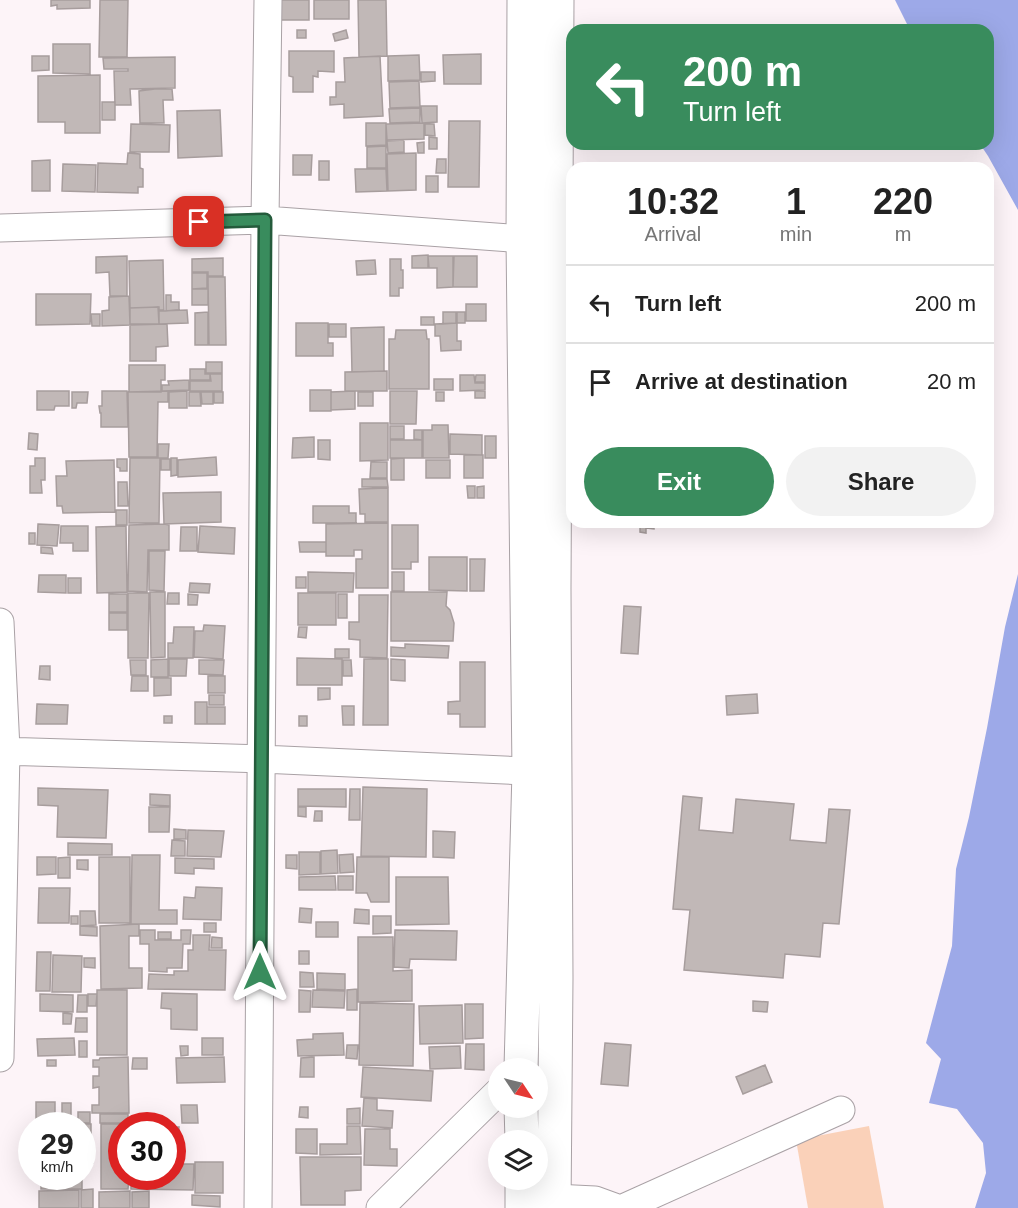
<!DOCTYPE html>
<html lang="en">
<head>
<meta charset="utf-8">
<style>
  :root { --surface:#fff; --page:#f2f2f2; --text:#222; --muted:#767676; --line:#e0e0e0; --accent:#398c5d }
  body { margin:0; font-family:Helvetica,sans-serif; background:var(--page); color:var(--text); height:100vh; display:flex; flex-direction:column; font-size:22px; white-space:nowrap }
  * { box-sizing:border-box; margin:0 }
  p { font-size:20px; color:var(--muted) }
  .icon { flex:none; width:33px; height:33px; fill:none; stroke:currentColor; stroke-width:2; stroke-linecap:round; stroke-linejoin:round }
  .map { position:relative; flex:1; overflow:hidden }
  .sheet { position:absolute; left:566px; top:162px; width:428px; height:366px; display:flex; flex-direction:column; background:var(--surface); border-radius:18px; box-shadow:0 6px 24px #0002 }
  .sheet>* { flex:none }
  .top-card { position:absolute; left:566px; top:24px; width:428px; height:126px; border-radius:18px; box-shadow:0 6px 24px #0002; background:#398c5d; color:#fff; overflow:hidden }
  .needle { width:39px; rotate:125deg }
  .tools { position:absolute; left:488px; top:1058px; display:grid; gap:12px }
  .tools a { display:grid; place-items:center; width:60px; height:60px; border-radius:50%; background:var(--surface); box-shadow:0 6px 24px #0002; font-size:30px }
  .speed { position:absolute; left:18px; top:1112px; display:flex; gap:12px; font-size:30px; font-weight:700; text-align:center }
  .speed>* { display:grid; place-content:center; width:78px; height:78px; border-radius:50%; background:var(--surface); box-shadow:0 6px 24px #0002; line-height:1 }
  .speed small { font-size:15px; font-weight:400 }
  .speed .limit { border:9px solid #d22; background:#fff; color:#111 }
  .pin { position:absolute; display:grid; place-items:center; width:51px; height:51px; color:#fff; margin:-26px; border-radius:12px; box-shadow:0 3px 9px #0006 }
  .me { position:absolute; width:66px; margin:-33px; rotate:0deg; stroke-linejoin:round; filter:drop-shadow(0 0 4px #0008) }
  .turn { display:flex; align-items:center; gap:21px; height:126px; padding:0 18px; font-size:27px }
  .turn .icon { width:78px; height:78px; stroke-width:2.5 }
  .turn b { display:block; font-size:42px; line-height:51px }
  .eta { display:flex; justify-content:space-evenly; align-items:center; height:102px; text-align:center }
  .eta b { font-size:36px; font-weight:600; line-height:42px }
  .button { display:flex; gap:12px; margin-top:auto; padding:12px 18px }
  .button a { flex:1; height:69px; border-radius:36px; background:var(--accent); color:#fff; font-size:24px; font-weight:600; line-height:69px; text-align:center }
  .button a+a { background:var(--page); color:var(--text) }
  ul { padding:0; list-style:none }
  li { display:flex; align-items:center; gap:18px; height:78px; padding:0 18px; border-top:2px solid var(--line) }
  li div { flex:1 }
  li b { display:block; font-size:22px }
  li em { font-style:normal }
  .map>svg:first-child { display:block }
</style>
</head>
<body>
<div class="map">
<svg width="1018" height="1208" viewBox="0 0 1018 1208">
  <rect width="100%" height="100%" fill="#fdf4f8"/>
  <!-- green -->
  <path fill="#fad1b9" d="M869 1126 884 1208H808L796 1140Z"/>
  <!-- water -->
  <path fill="#9da9e8" d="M895 0H1018V210L988 156 980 144H987V30H910Z
    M1018 574V1208H975L986 1173 983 1143 957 1109 929 1103 941 1059 926 1043 952 946 956 869 969 817 987 728 1005 627Z"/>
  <!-- building -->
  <path fill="#c1b8b7" stroke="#a79d9d" stroke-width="1.5" d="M51 0H90V8L57 9V5L51 6Z
    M100 0H128L127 57H99Z
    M278 0H309V20H278Z
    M314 0H349V19H314Z
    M358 0H386L387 56 359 57Z
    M297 30H306V38H297Z
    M346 30 348 38 335 41 333 34Z
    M53 44H90V74L53 73Z
    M289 51H334V72L318 71V77L313 76V92H293V77L289 76Z
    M481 54V84H444L443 55Z
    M419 55 420 80 388 81V56Z
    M32 56H49V70L32 71Z
    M380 56 383 116 344 118V104L330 105V97H336V82H345L344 58Z
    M175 57V88L130 89 131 105H115L114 71H128V69H104L103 58Z
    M421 72H435V81L421 82Z
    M100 75V133H65V122H38V76Z
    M419 81 420 107 390 108 389 82Z
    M155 89H172L173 100H163L164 123H140L139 91Z
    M102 102H115V120H102Z
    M421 106H437V122L422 123Z
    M420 108V122L390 123 389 109Z
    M220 110 222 156 178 158 177 111Z
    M449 121H480L479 187H448Z
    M366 123H386V145L366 146Z
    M424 123V139L387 140 386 124Z
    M131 124 170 125 169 152H130Z
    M425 124H434L435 136 425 135Z
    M429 137 437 138V149H429Z
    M404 140V152L388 153 387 141Z
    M424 142V153H418L417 143Z
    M386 146V168H367V147Z
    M128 153 140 154V168L143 169V187H138V193L97 192 98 163 127 164Z
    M416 153V190L388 191 387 154Z
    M293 155H312L311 175H293Z
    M437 159H446V173H436Z
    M50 160V191H32V161Z
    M319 161H329V180H319Z
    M63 164 96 165 95 192 62 191Z
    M355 169H386L387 191 356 192Z
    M426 176H438V192H426Z
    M428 255V268H412V256Z
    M127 256V296H110L109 272 96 273V257Z
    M428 256H453V287L437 288V268H429Z
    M454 256H477V287H453Z
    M223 258V276H208V272H192V259Z
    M390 259H401V270H403V288H399V296H390Z
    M163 260 164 310H159V307L130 308 129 261Z
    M375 260 376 274 357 275 356 261Z
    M192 273H207V288L192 289Z
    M208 277H225L226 345H209Z
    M192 289H208V305H192Z
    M36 294H91L90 324 36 325Z
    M166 295H171V302H179V310L166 311Z
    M129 296 130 325 102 326V311L109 310V297Z
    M466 304H486V321H466Z
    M158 307 159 324H130V308Z
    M187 310 188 323 159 324V311Z
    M208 312V345H195V313Z
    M443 312H456V323L443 324Z
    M457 312H465V323H457Z
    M91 314H100V326H92Z
    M421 317H434V325H421Z
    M296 323H328V343H333V356H296Z
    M457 323V341H461V350L441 351 440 336H435V324Z
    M167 324 168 346 156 347V361H130V325Z
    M329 324H346V337H329Z
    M384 327V371L352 372 351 328Z
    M396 330H426L427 339H429V389H389V339H395Z
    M206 362H222V373H206Z
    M129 365H165V380H161V392H129Z
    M190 369H205V374H210V380H190Z
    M387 371V391H345V372Z
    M210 374H222V391H190V381H211Z
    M460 375H474L475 383H485V390L460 391Z
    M476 375H485V382H475Z
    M434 379H453V390H434Z
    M189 380V390L162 391V385H169L168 381Z
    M310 390H331V411H310Z
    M37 391H69V406H55L54 410H37Z
    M102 391H127L128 427H101V413H100L99 406H102Z
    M168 391V402H158L157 457H129L128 392Z
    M187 391V408H169V392Z
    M355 391V409L331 410V392Z
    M390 391H417L416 424H390Z
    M475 391H485V398H475Z
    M72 392H88L87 403H77L76 408H72Z
    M189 392H200L201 406H189Z
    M201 392H213V404H202Z
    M214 392H223V403H214Z
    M358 392H373V406H358Z
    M436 392H444V401H436Z
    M360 423H388V460L360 461Z
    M432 425H448L449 458H423V430H432Z
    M390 426H404V439H390Z
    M414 430H422V440L414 439Z
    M29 433 38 434 37 450 28 449Z
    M450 434 482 435V455L450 454Z
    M485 436H496V458H485Z
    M314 437V457L292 458 293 438Z
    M318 440H330V460L318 459Z
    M390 440H422V458H390Z
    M158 444H169L168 458H158Z
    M464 455H483V478H464Z
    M216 457 217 475 178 477V460Z
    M35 458H45V480H41L42 493H30V466H35Z
    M130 458H160L159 523H129Z
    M171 458H177V475L171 476Z
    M404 458V480H391V459Z
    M117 459H127V471H120V468L117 467Z
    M161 459H170V470H161Z
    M114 460 115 512 63 513 62 506H57L56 476H67L66 461Z
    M426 460H450V478H426Z
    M371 462H387V478H370Z
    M362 479H387L388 487H362Z
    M118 482H127L128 506H118Z
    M467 486H475V498H468Z
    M484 486V498H477V487Z
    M388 488V522H365V514H360L359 489Z
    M221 492V522L164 524 163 493Z
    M313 506H349V513H356V523H313Z
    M116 510H127V525H116Z
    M640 522H654V529L646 528V533L640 532Z
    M388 523V588H356V559H362V550H354V556H326V524Z
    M38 524 59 525 57 546 37 545Z
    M164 524 169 525V550H148L147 592 128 591 129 525Z
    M392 525H418V562H411V569H392Z
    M61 526H88V551H73V543H60Z
    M126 526 127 592 97 593 96 527Z
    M200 526 235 528 234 554 198 552Z
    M181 527H197V551H180Z
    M29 533H35V544H29Z
    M299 542H326V552H300Z
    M41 547 52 548 53 554 41 553Z
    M149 551H165L164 591 149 590Z
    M429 557H467V591L429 590Z
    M470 559H485L484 591H470Z
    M308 572 354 573 353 592H308Z
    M392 572H404V591H392Z
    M39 575H66V593L38 592Z
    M296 577H306V588H296Z
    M68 578H81V593H68Z
    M190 583 210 584 209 593 189 592Z
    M150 592H165V657L151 658Z
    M391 592H447L446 606 450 610 454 623 453 641H391Z
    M128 593H149L148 658H128Z
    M168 593H179V604H167Z
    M298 593H336V625H298Z
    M109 594H127V612H109Z
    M188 594 198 595 197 605H188Z
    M338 594H347V618H338Z
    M359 595H388L387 658 360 657V640L349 639V622H359Z
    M624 606 641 607 638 654 621 653Z
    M109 613H127V630H109Z
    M204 625 225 626 223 659 194 657 195 631H203Z
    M174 627H194L193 658H168V643H173Z
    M299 627H307L306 638 298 637Z
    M405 644 449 646 448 658 391 656V647L405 648Z
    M335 649H349V658H335Z
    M297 658 342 659V685H297Z
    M168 659V677H151V660Z
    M169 659H187L186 676H169Z
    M364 659H388V725H363Z
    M391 659 405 660V681L391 680Z
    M130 660H146V675H131Z
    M199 660H224L223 675 199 674Z
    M343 660H351L352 676H343Z
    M460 662H485V727H460V714H448V702L460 701Z
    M40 666H50V680L39 679Z
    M132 676H148V691H131Z
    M208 676H225V693H208Z
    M154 678H171V695L154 696Z
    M318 688H330V699L318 700Z
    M757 694 758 713 727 715 726 696Z
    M209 695H224V705H209Z
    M195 702H207V724H195Z
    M37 704 68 705 67 724H36Z
    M342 706H354V725H343Z
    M207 707H225V724H207Z
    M164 716H172V723H164Z
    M299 716H307V726H299Z
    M363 787 427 789 426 857 361 856Z
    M38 788 108 790 106 838 57 837 58 806 38 805Z
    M298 789H346V807L298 806Z
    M350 789H360V820H349Z
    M150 794 170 795V806L150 805Z
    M683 796 702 798 699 830 733 833 736 799 794 804 790 840 826 843 829 809 850 810 839 924 823 923 820 957 785 954 783 978 684 970 690 910 673 909Z
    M149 807H170L169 832H149Z
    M298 807H306V817L298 816Z
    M315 811H322V821H314Z
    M174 829 186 830V839H174Z
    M188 830 224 831 221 857 187 856Z
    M433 831 455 832 454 858 433 857Z
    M172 840 185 841V856H171Z
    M68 843 112 844V855H68Z
    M337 850 338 873 321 874V851Z
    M299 852H320V874L299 875Z
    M353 854 354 872 340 873 339 855Z
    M132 855H160L159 910H177V924H131Z
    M286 855H297V869L286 868Z
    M37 857H56V874L37 875Z
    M70 857V878H58V858Z
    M99 857H130V923H99Z
    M357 857H389V902H371L367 893H356Z
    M175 858 214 859V869L194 868V874L175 873Z
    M77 860H88V870L77 869Z
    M335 876 336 890H299V877Z
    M338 876H353V890H338Z
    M396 877H448L449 924 396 925Z
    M196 887 222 888 221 920 183 919 184 897 195 898Z
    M39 888H70L69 923H38Z
    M300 908 312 909 311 923 299 922Z
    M355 909 369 910V924L354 923Z
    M80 911H95L96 925 80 926Z
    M71 916H78V924H71Z
    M373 916H391V933L373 934Z
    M316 922H338V937H316Z
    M204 923H216V932H204Z
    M139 924V936H129V968H142V988L101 989 100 926Z
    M80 926 97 927V936L80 935Z
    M140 930H155V940H181V930H191L190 944H183L182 968H167V972L149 971V944H140Z
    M395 930 457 931 456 960 410 959 409 968 394 967Z
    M158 932H171V939H158Z
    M193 935H210L209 950H226L225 990 148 989 149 974 174 975V971H188V950H193Z
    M212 937 222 938V948H211Z
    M358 937H393V971L412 970V1001L358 1002Z
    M299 951H309V964H299Z
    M37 952H51L50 991H36Z
    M53 955 82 956 81 992H52Z
    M84 958H95V968L84 967Z
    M300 972 313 973 314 987H300Z
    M317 973 345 974V990L317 989Z
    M357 989V1010H347V990Z
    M97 990H127V1055H97Z
    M299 990 311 991 310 1012H299Z
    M313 990 345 991 344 1008 312 1007Z
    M162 993 197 994V1030L171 1029V1009L161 1008Z
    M40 994 73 995V1012L40 1011Z
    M88 994H97L96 1006H88Z
    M78 995H87V1012H77Z
    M753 1001 768 1002 767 1012 753 1011Z
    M360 1003 414 1004 413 1066 359 1065Z
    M465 1004H483V1038L465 1039Z
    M462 1005 463 1043 420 1044 419 1006Z
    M63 1013 72 1014 71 1024H63Z
    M76 1018H87V1032H75Z
    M343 1033 344 1055 298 1056 297 1040 313 1039V1034Z
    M74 1038 75 1055 38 1056 37 1039Z
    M202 1038H223V1055H202Z
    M79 1041H87V1057H79Z
    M605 1043 631 1045 628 1086 601 1084Z
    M466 1044H484V1070L465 1069Z
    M347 1045H358L357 1059 346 1058Z
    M180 1046H188V1055L181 1056Z
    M460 1046 461 1068 430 1069 429 1047Z
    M128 1057 129 1113H92V1105H99V1087L93 1088V1076H99V1067H93V1060H99L100 1058Z
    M224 1057 225 1082 177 1083 176 1058Z
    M314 1057V1077H300L301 1058Z
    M133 1058H147V1069H132Z
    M47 1060H56V1066H47Z
    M765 1065 772 1082 743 1094 736 1077Z
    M363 1067 433 1071 431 1101 361 1097Z
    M364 1098 377 1099V1110L393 1111 392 1128 362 1126Z
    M36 1102H55V1122H36Z
    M62 1103H71V1122H62Z
    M181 1105H197L198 1123H182Z
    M300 1107H308V1118L299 1117Z
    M360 1108V1124H347V1109Z
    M78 1112H90V1123H78Z
    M100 1114H128V1123H100Z
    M78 1123V1125H50V1124Z
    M83 1124H91V1135H83Z
    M101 1124H129L122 1125V1176H129L128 1189H101Z
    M347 1126H360L361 1154 320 1155V1144H347Z
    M172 1127H179L178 1140H172Z
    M296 1129H317V1154L296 1153Z
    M365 1129H390V1149H397V1166L364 1165Z
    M172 1142H179V1151H172Z
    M93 1143V1163H82V1144Z
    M300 1157H361V1190L345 1191V1205H301Z
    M195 1162H223V1193H195Z
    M172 1164H194L193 1190 131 1189V1176H172Z
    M41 1176H82V1189H41Z
    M93 1189V1208H81V1190Z
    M79 1190V1208H39V1191Z
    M130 1191V1208H99V1192Z
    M149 1191V1208H132V1192Z
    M192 1195 220 1196V1207L192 1205Z"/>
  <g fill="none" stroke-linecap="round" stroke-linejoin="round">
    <defs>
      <path id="street" d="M0 228 265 220 523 239
        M0 622 6 750 0 1058
        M0 751 261 759 547 772
        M554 1198 595 1200 617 1208
        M258 1208 265 220 268 0
        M380 1208 498 1092
        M623 1208 841 1110"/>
      <path id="secondary" d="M521 1068 529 771 523 239 524 0
        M521 1107 522 1140
        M522 1179V1208
        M554 1208 556 978 554 589 557 0"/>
    </defs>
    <!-- street casing -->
    <use href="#street" stroke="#a9a1a5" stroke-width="29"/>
    <!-- secondary casing -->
    <use href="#secondary" stroke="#a9a1a5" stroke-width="35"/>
    <!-- street -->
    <use href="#street" stroke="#fff" stroke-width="27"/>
    <!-- secondary -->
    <use href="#secondary" stroke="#fff" stroke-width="33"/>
  </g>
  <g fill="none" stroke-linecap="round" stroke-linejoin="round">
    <defs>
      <path id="route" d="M199 222 265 220 260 972"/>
    </defs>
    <!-- route casing -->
    <use href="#route" stroke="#255b3c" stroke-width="15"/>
    <!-- route -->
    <use href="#route" stroke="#398c5d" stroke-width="10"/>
  </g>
</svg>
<div class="tools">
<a><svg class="needle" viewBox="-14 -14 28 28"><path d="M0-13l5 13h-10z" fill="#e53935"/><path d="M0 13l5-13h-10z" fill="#767676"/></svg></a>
<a><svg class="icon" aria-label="layers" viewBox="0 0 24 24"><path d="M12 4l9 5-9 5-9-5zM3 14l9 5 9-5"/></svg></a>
</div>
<div class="speed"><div>29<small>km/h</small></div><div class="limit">30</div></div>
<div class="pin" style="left:199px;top:222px;background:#d93025"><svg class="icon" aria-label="arrive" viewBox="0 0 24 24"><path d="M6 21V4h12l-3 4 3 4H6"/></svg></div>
<svg class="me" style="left:260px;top:972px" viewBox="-20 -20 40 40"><path d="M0-17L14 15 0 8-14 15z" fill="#398c5d" stroke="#fff" stroke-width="4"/></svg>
<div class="top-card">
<div class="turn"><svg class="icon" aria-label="left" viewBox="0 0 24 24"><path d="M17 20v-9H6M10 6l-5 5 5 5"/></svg><div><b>200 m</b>Turn left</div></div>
</div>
<section class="sheet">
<div class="eta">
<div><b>10:32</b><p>Arrival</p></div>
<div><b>1</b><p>min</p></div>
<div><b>220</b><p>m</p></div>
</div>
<ul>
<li><svg class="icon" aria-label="left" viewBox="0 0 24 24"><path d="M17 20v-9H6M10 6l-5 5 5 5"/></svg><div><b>Turn left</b></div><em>200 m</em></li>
<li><svg class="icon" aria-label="arrive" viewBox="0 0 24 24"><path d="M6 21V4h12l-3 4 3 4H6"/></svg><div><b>Arrive at destination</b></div><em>20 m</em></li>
</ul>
<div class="button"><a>Exit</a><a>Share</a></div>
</section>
</div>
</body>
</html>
